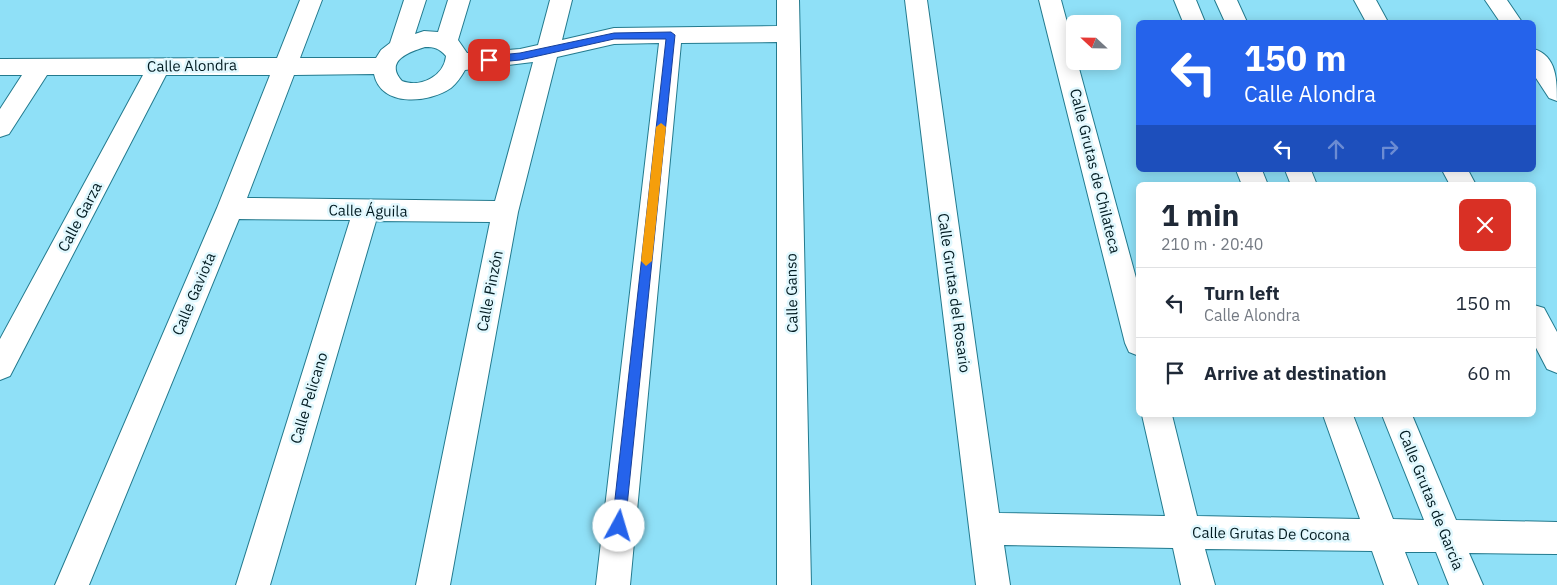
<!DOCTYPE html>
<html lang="en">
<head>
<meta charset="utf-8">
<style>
  :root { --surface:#fff; --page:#f2f2f3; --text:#1f2937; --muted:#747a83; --line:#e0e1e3 }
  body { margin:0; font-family:"IBM Plex Sans",sans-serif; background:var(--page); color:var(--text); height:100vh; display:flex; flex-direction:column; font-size:19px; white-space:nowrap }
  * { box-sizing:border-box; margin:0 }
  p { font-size:16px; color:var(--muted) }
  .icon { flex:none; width:28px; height:28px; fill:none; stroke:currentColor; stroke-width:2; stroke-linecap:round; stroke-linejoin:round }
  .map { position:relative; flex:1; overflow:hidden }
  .side { position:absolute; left:1136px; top:182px; width:400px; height:235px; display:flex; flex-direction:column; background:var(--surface); border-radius:8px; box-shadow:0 2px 12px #0003 }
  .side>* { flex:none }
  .top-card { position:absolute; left:1136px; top:20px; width:400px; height:152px; border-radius:8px; box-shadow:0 2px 12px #0003; background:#2563eb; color:#fff; overflow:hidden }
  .needle { width:32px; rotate:292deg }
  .buttons { position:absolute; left:1066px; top:15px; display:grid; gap:10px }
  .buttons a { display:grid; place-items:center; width:55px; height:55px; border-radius:8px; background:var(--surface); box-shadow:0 2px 12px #0003; font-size:25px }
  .pin { position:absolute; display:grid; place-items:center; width:42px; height:42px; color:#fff; margin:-21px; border-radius:10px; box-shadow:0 2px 8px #0006 }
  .me { position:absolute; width:55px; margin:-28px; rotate:6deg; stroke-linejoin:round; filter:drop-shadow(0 0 4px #0008) }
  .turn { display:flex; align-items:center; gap:18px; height:105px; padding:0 25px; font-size:22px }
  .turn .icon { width:65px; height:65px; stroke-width:2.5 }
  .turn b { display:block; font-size:35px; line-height:42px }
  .lanes { display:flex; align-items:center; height:48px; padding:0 25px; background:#0003; justify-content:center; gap:25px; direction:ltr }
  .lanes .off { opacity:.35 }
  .round { display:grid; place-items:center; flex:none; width:52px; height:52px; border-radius:8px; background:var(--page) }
  .overview { display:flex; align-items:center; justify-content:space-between; height:85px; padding:0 25px }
  h1 { font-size:30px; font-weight:700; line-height:38px }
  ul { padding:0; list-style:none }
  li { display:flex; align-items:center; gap:15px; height:70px; padding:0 25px; border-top:1px solid var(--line) }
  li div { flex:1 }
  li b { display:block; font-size:19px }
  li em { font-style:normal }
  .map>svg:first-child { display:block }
</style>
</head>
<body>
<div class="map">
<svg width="1557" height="585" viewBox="0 0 1557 585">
  <rect width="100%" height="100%" fill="#8fe0f7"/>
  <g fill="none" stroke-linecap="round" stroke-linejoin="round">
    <defs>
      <path id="minor" d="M300 0H322L300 58H376L381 50 390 43 404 0H426L415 34 424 31 438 32 448 0H470L458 40 467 53 520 49 538 45 550 0H572L562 40 614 28 777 26V0H799L811 585H777V42L681 43 630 585H596L659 43 614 44 557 57 518 212 450 585H416L490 222 376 221 270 585H236L350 220 239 219 89 585H55L217 208 270 75H166L10 376 0 380V339L143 75H47L9 134 0 137V109L22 75H0V59L277 58ZM425 47C434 47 439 48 446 56 444 76 421 88 402 81 384 61 409 52 425 47ZM533 62 495 201 247 198 294 75 374 74C381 108 429 103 451 88 457 83 461 77 465 70Z
        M905 0H927L999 513 1165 516 1142 415H1172L1197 516 1360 519 1323 415H1353L1393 519 1424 520 1382 415H1412L1456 520 1557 522V554L1469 553 1483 585H1449L1436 552H1405L1418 585H1384L1372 551 1205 549 1215 585H1181L1173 548 1004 545 1010 585H976Z
        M1039 0H1061L1075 52V61H1077L1139 289V356L1129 352 1125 343Z
        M1174 0H1196L1205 22H1183Z
        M1215 0H1237L1247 22H1225Z
        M1354 0H1376L1388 22H1366Z
        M1485 0H1507L1522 22H1500Z
        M1534 49C1557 56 1557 81 1557 101L1549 98 1534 75Z
        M1236 170H1262L1268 185H1242Z
        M1285 170H1311L1317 185H1291Z
        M1442 170H1468L1476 185H1450Z
        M1534 305 1544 308 1557 332V373L1547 369 1534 344Z"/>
    </defs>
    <!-- minor casing -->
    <use href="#minor" stroke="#237a8e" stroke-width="2"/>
    <!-- minor -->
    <use href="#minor" fill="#fff" fill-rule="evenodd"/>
  </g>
  <!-- route -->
  <path fill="#2563eb" stroke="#184099" d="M671 32 675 35 625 526 623 530 619 532 614 530 612 526 666 39H614L520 60 489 63 484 60 489 56 520 53 614 33Z"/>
  <!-- slow -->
  <path fill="#f59e0b" d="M661 123 666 127 652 261 646 266 641 261 656 127Z"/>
  <g text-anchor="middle" stroke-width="5" stroke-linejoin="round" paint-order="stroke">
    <!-- street labels -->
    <g font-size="15" fill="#021b21" stroke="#e1f8fe">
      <text transform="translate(192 66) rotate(-1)" y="5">Calle Alondra</text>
      <text transform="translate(1095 171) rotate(76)" y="5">Calle Grutas de Chilateca</text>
      <text transform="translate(368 211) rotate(1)" y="5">Calle Águila</text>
      <text transform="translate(80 217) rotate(-62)" y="5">Calle Garza</text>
      <text transform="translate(490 291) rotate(-79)" y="5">Calle Pinzón</text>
      <text transform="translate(792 293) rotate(-91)" y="5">Calle Ganso</text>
      <text transform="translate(954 293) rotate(82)" y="5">Calle Grutas del Rosario</text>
      <text transform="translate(194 294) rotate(-67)" y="5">Calle Gaviota</text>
      <text transform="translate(309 398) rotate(-73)" y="5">Calle Pelicano</text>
      <text transform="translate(1431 500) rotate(68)" y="5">Calle Grutas de García</text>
      <text transform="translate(1271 534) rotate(1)" y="5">Calle Grutas De Cocona</text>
    </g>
  </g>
</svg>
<div class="buttons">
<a><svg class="needle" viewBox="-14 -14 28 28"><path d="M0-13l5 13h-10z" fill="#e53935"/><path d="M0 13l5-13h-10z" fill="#747a83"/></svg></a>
</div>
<div class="pin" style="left:489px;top:60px;background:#d93025"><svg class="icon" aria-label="arrive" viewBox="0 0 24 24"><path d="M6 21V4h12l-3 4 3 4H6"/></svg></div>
<svg class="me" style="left:619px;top:526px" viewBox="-20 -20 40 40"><circle r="19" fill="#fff"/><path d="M0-13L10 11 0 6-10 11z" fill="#2563eb"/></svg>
<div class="top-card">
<div class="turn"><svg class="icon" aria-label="left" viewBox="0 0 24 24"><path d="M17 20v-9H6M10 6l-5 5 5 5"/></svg><div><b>150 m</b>Calle Alondra</div></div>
<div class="lanes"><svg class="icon" aria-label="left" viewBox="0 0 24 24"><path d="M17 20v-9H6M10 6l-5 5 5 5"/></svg><svg class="icon off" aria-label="ahead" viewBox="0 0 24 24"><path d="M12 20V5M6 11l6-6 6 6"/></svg><svg class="icon off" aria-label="right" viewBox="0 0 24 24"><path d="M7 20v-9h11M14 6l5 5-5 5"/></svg></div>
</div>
<section class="side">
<div class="overview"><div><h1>1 min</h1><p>210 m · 20:40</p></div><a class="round" style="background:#d93025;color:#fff"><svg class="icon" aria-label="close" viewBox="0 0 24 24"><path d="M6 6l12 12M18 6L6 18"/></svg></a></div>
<ul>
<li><svg class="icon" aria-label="left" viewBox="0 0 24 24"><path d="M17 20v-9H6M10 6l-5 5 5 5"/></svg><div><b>Turn left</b><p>Calle Alondra</p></div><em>150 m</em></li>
<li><svg class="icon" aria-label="arrive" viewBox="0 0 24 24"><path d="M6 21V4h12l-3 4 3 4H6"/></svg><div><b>Arrive at destination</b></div><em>60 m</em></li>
</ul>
</section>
</div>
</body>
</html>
